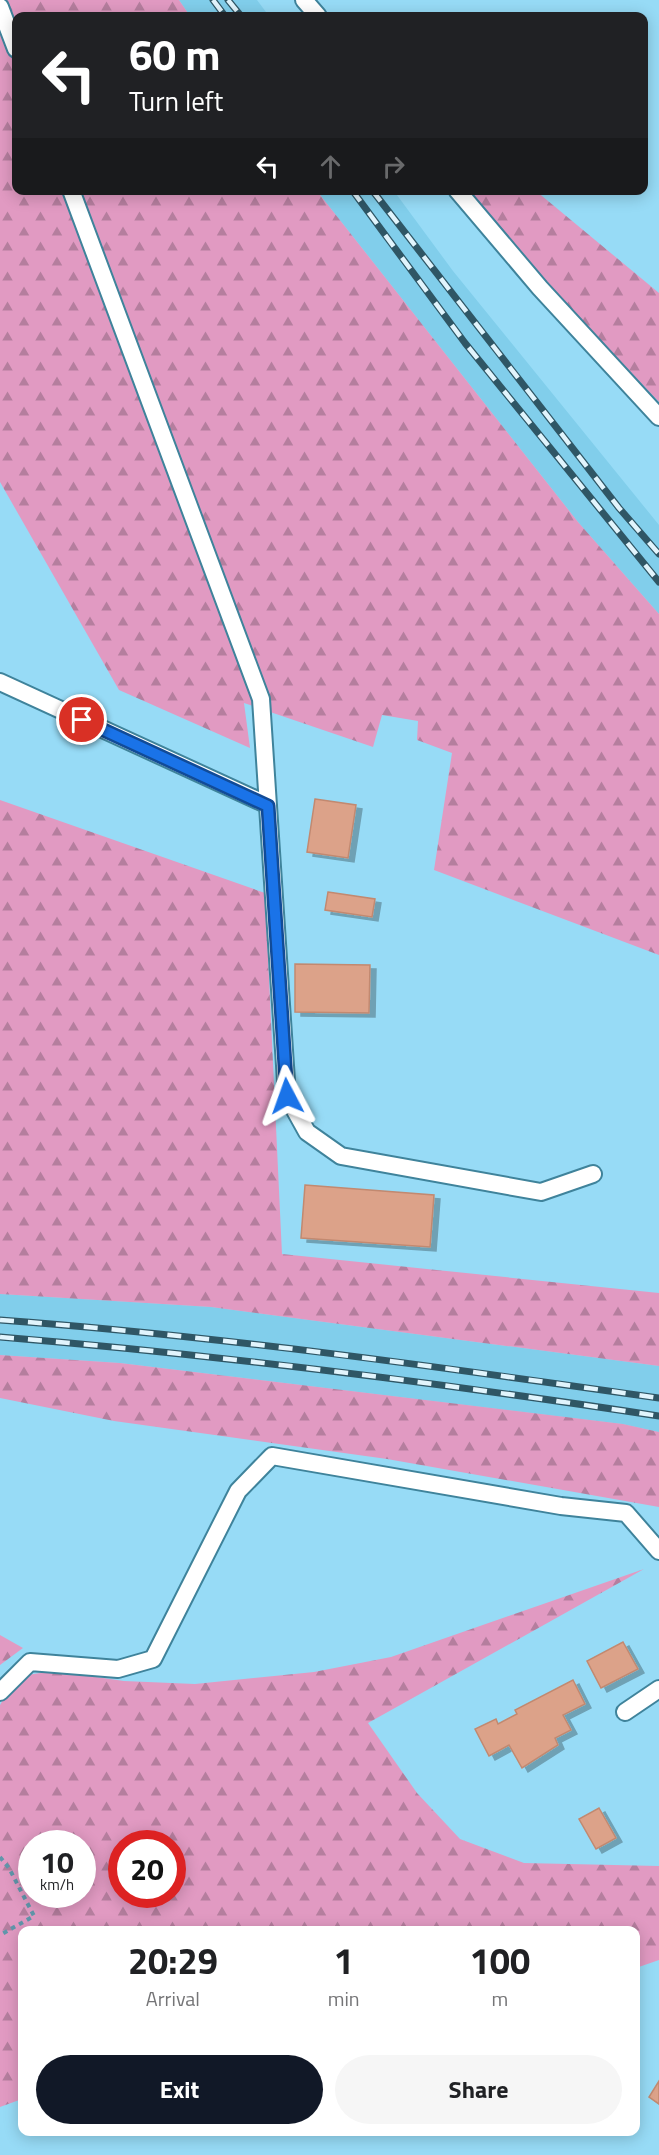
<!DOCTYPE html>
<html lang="en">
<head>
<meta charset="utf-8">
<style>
  :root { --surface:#fff; --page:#f6f6f6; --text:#202124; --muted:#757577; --accent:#111827 }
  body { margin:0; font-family:"Titillium Web",sans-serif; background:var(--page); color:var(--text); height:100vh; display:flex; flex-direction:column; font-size:22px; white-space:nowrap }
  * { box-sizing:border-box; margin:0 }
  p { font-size:20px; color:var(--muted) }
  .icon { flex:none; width:33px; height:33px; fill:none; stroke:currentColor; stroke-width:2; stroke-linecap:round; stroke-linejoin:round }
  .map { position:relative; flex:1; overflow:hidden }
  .side { position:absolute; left:18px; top:1926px; width:622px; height:210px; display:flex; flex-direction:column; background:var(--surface); border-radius:12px; box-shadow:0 3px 15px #0003 }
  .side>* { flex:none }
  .top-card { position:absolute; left:12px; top:12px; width:636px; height:183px; border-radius:12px; box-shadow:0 3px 15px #0003; background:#202124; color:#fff; overflow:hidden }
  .speed { position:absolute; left:18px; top:1830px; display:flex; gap:12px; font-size:30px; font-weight:700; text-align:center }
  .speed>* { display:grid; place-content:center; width:78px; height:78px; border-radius:50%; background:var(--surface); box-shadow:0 3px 15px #0003; line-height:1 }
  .speed small { font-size:15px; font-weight:400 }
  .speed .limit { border:9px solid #d22; background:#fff; color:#111 }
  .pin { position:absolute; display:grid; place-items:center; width:51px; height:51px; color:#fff; margin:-26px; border:3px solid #fff; border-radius:50%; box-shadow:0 2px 6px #0007 }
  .me { position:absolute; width:66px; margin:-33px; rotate:356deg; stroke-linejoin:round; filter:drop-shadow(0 0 4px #0008) }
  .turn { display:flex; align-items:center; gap:21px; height:126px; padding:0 18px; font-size:27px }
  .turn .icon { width:78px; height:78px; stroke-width:2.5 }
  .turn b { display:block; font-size:42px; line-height:51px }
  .lanes { display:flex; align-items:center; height:57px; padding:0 18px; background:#0003; justify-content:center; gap:30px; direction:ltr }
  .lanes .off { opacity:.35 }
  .eta { display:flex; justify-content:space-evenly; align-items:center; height:102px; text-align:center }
  .eta b { font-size:36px; font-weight:700; line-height:42px }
  .action { display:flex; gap:12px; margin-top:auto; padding:12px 18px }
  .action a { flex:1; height:69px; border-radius:36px; background:var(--accent); color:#fff; font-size:24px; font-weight:700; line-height:69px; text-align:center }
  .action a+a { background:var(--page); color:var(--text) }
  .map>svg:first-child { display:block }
</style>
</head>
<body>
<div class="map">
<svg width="659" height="2155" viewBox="0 0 659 2155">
  <defs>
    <pattern id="forest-firs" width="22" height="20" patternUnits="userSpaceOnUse" patternTransform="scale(1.5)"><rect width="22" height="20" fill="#e19ac2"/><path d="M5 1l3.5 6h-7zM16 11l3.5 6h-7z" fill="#b57e9e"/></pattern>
    <filter id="shadow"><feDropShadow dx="6" dy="4" stdDeviation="0" flood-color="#0004"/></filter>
  </defs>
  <rect width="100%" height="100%" fill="#97dbf6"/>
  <!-- built -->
  <path fill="#81ceeb" d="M179 0H257L269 16H190Z
    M317 191H394L453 271 659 525V614L578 522Z
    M0 1294 211 1307 659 1366V1432L622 1424 120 1363 0 1355Z"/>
  <!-- forest -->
  <path fill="url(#forest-firs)" fill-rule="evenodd" d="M0 0H179L190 16H16V190L317 191 578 522 659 614V955L434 870 452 753 417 740 418 721 382 715 373 747 244 703 250 748 119 690 0 482Z
    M470 191H536L659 293V402L532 268Z
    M0 800 265 893 282 1254 659 1293V1366L211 1307 0 1294Z
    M0 1355 120 1363 623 1424 659 1432V1507L387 1459 114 1421 0 1398Z
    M644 1569 368 1723 417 1793 460 1839 524 1863 659 1866V1960L636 1968V1930H22V2099L0 2107V1705L9 1689 27 1675 54 1671 124 1681 195 1684 314 1672 391 1657ZM32 1844H82V1894H32ZM122 1844H172V1894H122Z
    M0 1635 23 1648 0 1665Z"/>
  <!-- building -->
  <path fill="#dca289" stroke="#c28970" stroke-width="1.5" filter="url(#shadow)" d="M315 799 356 805 348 858 307 852Z
    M328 892 375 899 372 917 325 910Z
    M295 964 370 965 369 1013 295 1012Z
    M305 1185 434 1195 430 1247 301 1238Z
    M623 1642 638 1669 601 1688 587 1661Z
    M573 1680 585 1704 563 1715 571 1730 555 1738 558 1745 522 1768 509 1745 489 1756 475 1729 496 1719 498 1724 517 1714 515 1710Z
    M599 1808 616 1838 596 1849 579 1819Z
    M659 2081V2104L649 2097Z"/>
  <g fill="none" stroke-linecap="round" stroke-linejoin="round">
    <defs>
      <path id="service" d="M304 0 318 16
        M0 7 16 49
        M71 190 261 699 287 1096 307 1132 341 1156 541 1192 593 1174
        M457 190 540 288 659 417
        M0 682 268 805
        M0 1692 30 1662 118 1669 153 1659 238 1491 272 1456 561 1506 626 1513 659 1551
        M625 1712 659 1689"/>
    </defs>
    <!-- service casing -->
    <use href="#service" stroke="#3f839b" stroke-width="20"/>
    <!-- path -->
    <path stroke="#6196ab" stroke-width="4" stroke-dasharray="4.5 4.5" stroke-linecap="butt" d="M0 1857 9 1868 34 1916 0 1935"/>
    <!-- service -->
    <use href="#service" stroke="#fff" stroke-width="16"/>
    <defs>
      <path id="rail" d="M213 0 225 16
        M228 0 241 16
        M352 190 465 343 659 582
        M372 190 619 508 659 554
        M0 1320C220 1336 440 1367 659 1398
        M0 1337C221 1355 440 1383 659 1416"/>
    </defs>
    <!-- rail casing -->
    <use href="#rail" stroke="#2f5665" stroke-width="7"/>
    <!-- rail -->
    <use href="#rail" stroke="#e1f4fc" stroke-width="4.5" stroke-dasharray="14" stroke-linecap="butt"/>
  </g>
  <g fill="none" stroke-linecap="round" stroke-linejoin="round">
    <defs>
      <path id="route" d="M82 720 268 806 287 1096"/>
    </defs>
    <!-- route casing -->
    <use href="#route" stroke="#114b97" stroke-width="15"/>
    <!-- route -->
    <use href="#route" stroke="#1a73e8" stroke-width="10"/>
  </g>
</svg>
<div class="speed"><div>10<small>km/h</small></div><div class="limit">20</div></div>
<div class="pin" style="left:82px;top:720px;background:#d93025"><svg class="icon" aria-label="arrive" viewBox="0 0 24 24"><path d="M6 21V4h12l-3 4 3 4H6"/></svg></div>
<svg class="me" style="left:287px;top:1096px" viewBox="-20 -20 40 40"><path d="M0-17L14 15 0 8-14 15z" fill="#1a73e8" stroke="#fff" stroke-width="4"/></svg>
<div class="top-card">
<div class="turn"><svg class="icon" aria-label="left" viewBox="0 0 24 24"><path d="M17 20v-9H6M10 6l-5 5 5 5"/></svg><div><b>60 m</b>Turn left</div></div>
<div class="lanes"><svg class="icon" aria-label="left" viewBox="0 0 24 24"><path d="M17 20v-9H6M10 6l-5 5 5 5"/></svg><svg class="icon off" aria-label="ahead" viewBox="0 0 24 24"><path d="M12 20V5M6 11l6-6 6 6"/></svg><svg class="icon off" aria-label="right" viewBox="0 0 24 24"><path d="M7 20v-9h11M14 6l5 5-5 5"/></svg></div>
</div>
<section class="side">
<div class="eta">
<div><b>20:29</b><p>Arrival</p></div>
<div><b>1</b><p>min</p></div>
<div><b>100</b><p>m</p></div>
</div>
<div class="action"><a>Exit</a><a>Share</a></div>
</section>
</div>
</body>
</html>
